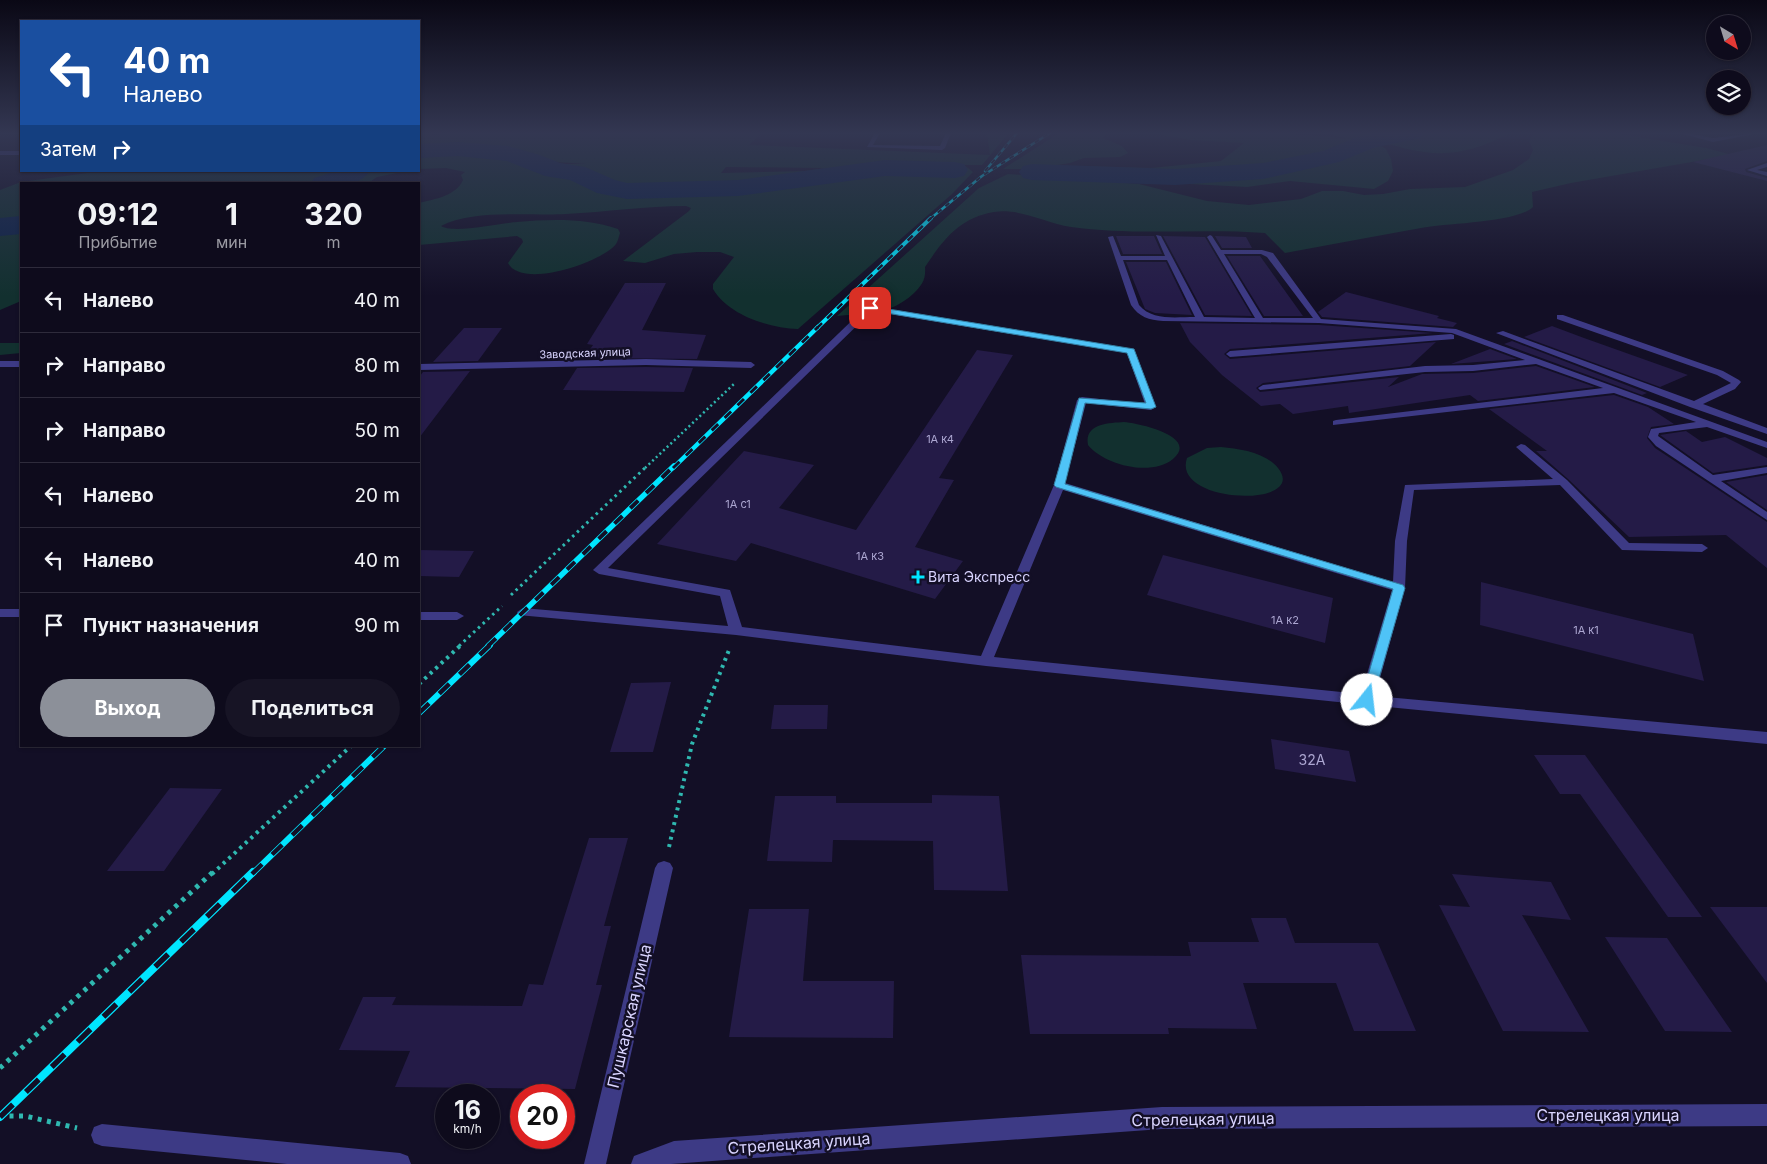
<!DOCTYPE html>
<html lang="ru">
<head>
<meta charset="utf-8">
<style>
  :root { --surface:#0e0b1c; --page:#171425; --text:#f1f3f6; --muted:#9b9ba3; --line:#2e2b3b; --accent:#8c9099 }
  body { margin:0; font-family:Inter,sans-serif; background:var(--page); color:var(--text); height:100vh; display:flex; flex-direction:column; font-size:19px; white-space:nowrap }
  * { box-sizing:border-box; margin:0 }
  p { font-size:16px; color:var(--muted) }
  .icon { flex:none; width:28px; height:28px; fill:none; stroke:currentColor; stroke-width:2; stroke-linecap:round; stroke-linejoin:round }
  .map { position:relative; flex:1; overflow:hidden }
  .side { position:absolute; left:20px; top:182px; width:400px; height:565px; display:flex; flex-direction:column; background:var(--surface); border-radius:0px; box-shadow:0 1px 4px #0004,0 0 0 1px var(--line) }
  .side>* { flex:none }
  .guide { position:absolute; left:20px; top:20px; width:400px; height:152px; border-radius:0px; box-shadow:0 1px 4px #0004,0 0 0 1px var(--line); background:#1a4fa0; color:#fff; overflow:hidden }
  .needle { width:32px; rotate:142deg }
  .buttons { position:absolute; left:1706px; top:15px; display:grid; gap:10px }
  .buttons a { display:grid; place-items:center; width:45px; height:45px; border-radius:50%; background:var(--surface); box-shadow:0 1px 4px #0004,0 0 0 1px var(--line); font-size:25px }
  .speed { position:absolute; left:435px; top:1084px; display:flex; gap:10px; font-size:25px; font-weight:700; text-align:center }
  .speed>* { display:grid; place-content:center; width:65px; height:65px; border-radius:50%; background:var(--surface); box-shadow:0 1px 4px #0004,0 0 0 1px var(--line); line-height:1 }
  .speed small { font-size:12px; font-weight:400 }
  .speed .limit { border:8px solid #d22; background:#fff; color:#111 }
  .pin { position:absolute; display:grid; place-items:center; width:42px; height:42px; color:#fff; margin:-21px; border-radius:10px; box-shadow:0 2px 8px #0006 }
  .me { position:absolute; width:55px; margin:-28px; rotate:16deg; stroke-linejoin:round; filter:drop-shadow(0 0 4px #0008) }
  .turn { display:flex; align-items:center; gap:18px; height:105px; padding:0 20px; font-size:22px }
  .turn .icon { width:65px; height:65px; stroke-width:2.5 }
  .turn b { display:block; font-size:35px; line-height:42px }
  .then { display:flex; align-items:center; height:48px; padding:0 20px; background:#0003; gap:10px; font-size:19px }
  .eta { display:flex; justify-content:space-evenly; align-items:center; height:85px; text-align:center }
  .eta b { font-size:30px; font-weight:700; line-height:35px }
  .button { display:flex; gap:10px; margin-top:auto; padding:10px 20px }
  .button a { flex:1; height:58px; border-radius:30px; background:var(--accent); color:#fff; font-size:20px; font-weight:700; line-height:58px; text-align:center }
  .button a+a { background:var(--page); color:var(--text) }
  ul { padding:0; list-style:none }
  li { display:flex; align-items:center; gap:15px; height:65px; padding:0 20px; border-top:1px solid var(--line) }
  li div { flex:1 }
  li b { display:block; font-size:19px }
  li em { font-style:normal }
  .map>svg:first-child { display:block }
</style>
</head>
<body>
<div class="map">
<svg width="1767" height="1164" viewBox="0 0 1767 1164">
  <rect width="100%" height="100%" fill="#130f26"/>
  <!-- green -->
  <path fill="#12302f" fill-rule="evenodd" d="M419 133 439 135 437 133H762L749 145 990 155 987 133 1007 135 982 165H964L973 172 952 194 798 329C769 328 728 315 713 289V284L734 257 720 252H697L674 254 645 263 623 261 689 211 691 208 686 206C646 206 606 212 566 214 531 216 472 209 441 226 453 234 500 223 517 222 550 219 587 218 618 229L620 233C619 236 618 241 616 244 602 262 522 290 508 263L523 242 522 239 517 236 419 245V203C435 199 456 196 463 180L461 175 465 172 446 168 419 169ZM490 149 557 162 586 164H554ZM726 167 825 168 806 171 721 173Z
    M1059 133H1106L1103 138 1122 146 1128 153 1120 157 1084 158 1070 163 1032 169H1003Z
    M1152 133H1279L1344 138 1327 133 1508 134C1473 152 1446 158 1407 149 1396 146 1388 143 1377 143L1386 149 1391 159 1393 171 1388 181 1374 189 1290 181 1247 187 1077 178 1032 172 1079 166 1151 168 1221 161 1244 143 1191 140Z
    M1534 133H1614L1706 148 1732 155 1571 183 1532 192 1533 207C1516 223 1446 223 1421 228 1375 236 1330 245 1285 253L1265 233C1201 228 1135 236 1071 227 1045 223 1021 208 994 212 959 218 943 240 925 267 926 280 922 285 913 294 890 315 867 313 837 316L979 188 1008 174 1139 184 1207 201 1249 205 1301 199 1322 191H1343L1364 195 1383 194 1410 189 1465 187 1513 170 1529 159 1533 150 1529 141Z
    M102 171H407L377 177 367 184H21V301L0 310V190L21 182Z
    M0 343H21V353L0 355Z
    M1124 422C1137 423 1200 436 1173 459 1151 477 1104 465 1088 445 1084 424 1108 423 1124 422Z
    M1221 447C1240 449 1265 452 1278 468 1310 508 1171 505 1187 458L1207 448Z"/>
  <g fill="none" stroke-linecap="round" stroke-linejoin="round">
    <!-- river -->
    <path fill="#0c2248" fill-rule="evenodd" d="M1377 133H1424L1420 138 1373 148 1339 162 1263 179 1175 185 1032 180 1023 178 1019 172 1023 166 1032 164 1175 169 1263 163 1323 151 1357 137Z
      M458 142 508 146 540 155 560 163 585 167 615 180 627 183 738 180 885 160 955 162 964 164 968 170 964 176 955 178 885 176 738 196 627 199 597 193 570 180 545 176 507 161 458 156 419 158V144Z
      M337 171H370C357 190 330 184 311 184L314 178Z
      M21 216V234L0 236V218Z"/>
  </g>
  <!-- building -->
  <path fill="#241b47" d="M1767 145V161L1745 169 1746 172 1767 178V181L1693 162Z
    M1116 236H1154L1162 254H1123Z
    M1163 236 1205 237 1252 316 1205 315Z
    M1215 236 1246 237 1252 248H1222Z
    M1227 256H1260L1303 316H1264Z
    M1126 262H1166L1192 315 1155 313 1145 309Z
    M625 283H666L642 330 706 335 697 359 584 358 593 345 587 344Z
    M1346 292 1439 316 1437 318 1457 323 1453 327 1322 317 1318 312Z
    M1180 323 1319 325 1433 333 1230 349 1224 354 1230 359 1436 342 1410 366 1263 383 1256 388 1260 392 1399 377 1388 387 1422 374 1473 373 1536 366 1595 387 1478 401 1470 395 1349 413 1348 406 1293 414 1280 404 1261 406 1222 375 1190 342Z
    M1552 326 1584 338 1688 375 1660 387 1524 337Z
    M464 328H502L478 361 433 362Z
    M1512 341 1647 393 1642 395 1504 344Z
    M1490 349 1517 359 1451 364Z
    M977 350 1013 355 939 478 954 480 915 547 963 561 935 599 751 543 736 561 657 544 744 451 814 465 779 508 856 530Z
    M646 367 693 368 684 392 563 390 577 368Z
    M470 371 419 438V377L423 372Z
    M1614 395 1648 407 1674 424 1651 427 1647 438 1655 448 1767 522V568L1726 535 1629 537 1568 479 1536 451H1547L1489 409Z
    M1686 431 1702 442 1725 437 1767 458V465L1713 473 1660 435Z
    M1767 475V510L1726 482Z
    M419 550 474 551 459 577 419 576Z
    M1163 555 1333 598 1325 643 1147 595Z
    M1481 582 1693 634 1704 681 1480 625Z
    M671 682 653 752H610L631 683Z
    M774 705H828L827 729H771Z
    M1271 739 1349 751 1356 782 1275 769Z
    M1534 755H1585L1702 917H1668L1580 794H1560Z
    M170 788 222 789 164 871H107Z
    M932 795 999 796 1008 891 934 890 933 841 833 840 832 862 767 861 775 796H836V803H932Z
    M589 838H628L604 926H611L596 985H602L575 1089 395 1087 410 1051 339 1050 363 997H396L392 1005 522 1006 529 984 543 985Z
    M1452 874 1551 882 1571 920 1522 915 1589 1032 1503 1031 1439 905 1470 907Z
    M1710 907H1767V983Z
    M749 909H809L803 981H894L893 1038 729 1037Z
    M1251 918H1286L1295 943H1378L1416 1031H1354L1336 983H1243L1257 1029 1168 1028 1169 1034H1030L1021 955 1191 956 1188 942H1259Z
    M1605 937 1667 938 1732 1032 1665 1031Z"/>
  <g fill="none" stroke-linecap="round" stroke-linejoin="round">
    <!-- path-far3 -->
    <path stroke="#2fb8b0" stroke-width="2.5" stroke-dasharray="2 3" stroke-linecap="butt" d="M645 468 735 383"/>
    <!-- path-far2 -->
    <path stroke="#2fb8b0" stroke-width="3" stroke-dasharray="2.5 4" stroke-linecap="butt" d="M511 595 647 466
      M459 646 502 606"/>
    <!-- path-far1 -->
    <path stroke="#2fb8b0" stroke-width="4" stroke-dasharray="3 4.5" stroke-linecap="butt" d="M419 684 461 645
      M669 847 692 744 729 650
      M212 874 351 746"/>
    <!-- path -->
    <path stroke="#2fb8b0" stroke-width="5" stroke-dasharray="4 5.5" stroke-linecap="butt" d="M0 1068 213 872
      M0 1116H25L77 1128"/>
    <!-- service -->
    <path fill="#3d3a85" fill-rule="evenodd" d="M875 133H880L873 145 940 146 946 133H951L945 148 942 150 867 147Z
      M1679 133H1687L1713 138 1759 133 1713 142Z
      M0 151H21V155H0Z
      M1767 163V167L1757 170 1767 172V176L1747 170Z
      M1156 235 1161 236 1204 317 1255 318 1207 237 1210 235 1212 236 1221 250H1262L1273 253 1321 319 1456 329 1767 442V448L1707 427 1659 433 1658 436 1713 475 1767 467V473L1721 481 1767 512V520L1656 446 1648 437 1651 429 1696 422 1614 393 1333 425V421L1336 420 1603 388 1536 364 1473 371 1425 372 1260 390 1258 388 1263 385 1425 366 1473 365 1525 360 1452 333 1319 323 1163 321C1149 320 1139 317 1131 305L1108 237 1113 236 1121 256H1165ZM1224 254H1261L1267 257 1313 318H1263ZM1123 260H1167L1195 317C1176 317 1152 321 1139 305Z
      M867 306 1134 349 1156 407 1151 410 1086 403 1065 483 1393 582 1395 541 1405 485 1553 479 1516 447 1521 444 1525 445 1567 480 1629 543 1702 544 1708 548 1702 552 1622 550 1560 485 1414 490 1407 541 1405 588 1375 696 1767 732V744L1367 705 986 666 736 635 518 615 517 612 523 608 728 626 720 596 599 574 593 570ZM872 311 1127 353 1145 404 1082 397 1077 400 1054 485 981 656 742 627 730 590 608 568ZM1063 490 1392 590 1361 694 994 657Z
      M1557 315H1563L1723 371 1739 380 1741 382 1735 389 1703 404 1767 428V434L1690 407 1496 333 1503 331 1694 401 1731 383 1717 375 1557 319Z
      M1451 334 1454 335V339L1230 357 1226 354 1230 351Z"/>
    <!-- minor -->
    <path fill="#3d3a85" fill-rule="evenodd" d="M646 359 751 362 755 365 751 368 646 365 419 370V364Z
      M0 361H21V367H0Z
      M0 609H21V617H0Z
      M419 612H457L464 616 457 620H419Z
      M664 861 670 863 673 868 606 1164H584L655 868 658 863Z
      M1767 1104V1126L1162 1129 671 1164H631L634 1156 674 1141 1162 1107Z
      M102 1124 400 1153 408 1156 411 1164H287L102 1146 94 1143 91 1135 94 1127Z"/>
    <defs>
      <path id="rail-far5" d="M985 171 1017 133
        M930 219 982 176 1050 133"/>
      <path id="rail-far4" d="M817 328 931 218"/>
      <path id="rail-far3" d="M673 468 818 327"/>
      <path id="rail-far2" d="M488 646 674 466"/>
      <path id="rail-far1" d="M419 713 490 645
        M252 874 384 746"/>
      <path id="rail" d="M0 1117 253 872"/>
    </defs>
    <!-- rail-far5 casing -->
    <use href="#rail-far5" stroke="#00e5ff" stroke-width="2.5"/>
    <!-- rail-far4 casing -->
    <use href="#rail-far4" stroke="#00e5ff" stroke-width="4"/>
    <!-- rail-far3 casing -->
    <use href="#rail-far3" stroke="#00e5ff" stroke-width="4.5"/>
    <!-- rail-far2 casing -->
    <use href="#rail-far2" stroke="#00e5ff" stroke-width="5.5"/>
    <!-- rail-far1 casing -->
    <use href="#rail-far1" stroke="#00e5ff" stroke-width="6"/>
    <!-- rail casing -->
    <use href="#rail" stroke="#00e5ff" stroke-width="8"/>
    <!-- rail-far5 -->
    <use href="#rail-far5" stroke="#130f26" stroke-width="2" stroke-dasharray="5" stroke-linecap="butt"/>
    <!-- rail-far4 -->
    <use href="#rail-far4" stroke="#130f26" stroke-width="2.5" stroke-dasharray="7" stroke-linecap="butt"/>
    <!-- rail-far3 -->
    <use href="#rail-far3" stroke="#130f26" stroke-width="3" stroke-dasharray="9" stroke-linecap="butt"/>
    <!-- rail-far2 -->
    <use href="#rail-far2" stroke="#130f26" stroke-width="4" stroke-dasharray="11" stroke-linecap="butt"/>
    <!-- rail-far1 -->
    <use href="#rail-far1" stroke="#130f26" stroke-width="4.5" stroke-dasharray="14" stroke-linecap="butt"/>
    <!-- rail -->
    <use href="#rail" stroke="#130f26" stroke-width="5.5" stroke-dasharray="18" stroke-linecap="butt"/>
  </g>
  <!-- sky -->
  <linearGradient id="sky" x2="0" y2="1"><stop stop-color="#0a0815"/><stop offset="0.45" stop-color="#333752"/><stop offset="1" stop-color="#333752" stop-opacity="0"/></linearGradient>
  <rect width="1767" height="296" fill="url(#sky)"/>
  <!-- route -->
  <path fill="#4fc3f7" stroke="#337fa1" d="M870 306 1134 349 1156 407 1151 409 1085 403 1065 484 1403 585 1405 588 1372 703H1363L1361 700 1393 589 1056 487 1054 485 1079 398 1146 403 1127 353 868 310V307Z"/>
  <!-- markers -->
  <path fill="#00e5ff" stroke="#130f26" stroke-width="2" d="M915.5 569.5h5v5h5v5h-5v5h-5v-5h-5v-5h5z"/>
  <g text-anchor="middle" stroke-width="5" stroke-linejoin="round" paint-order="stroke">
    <!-- far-street labels -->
    <g font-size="11" fill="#d9d4ff" stroke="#130f26">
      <text transform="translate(585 353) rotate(-2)" y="4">Заводская улица</text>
    </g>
    <!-- number labels -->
    <g font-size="11" fill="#aca6d1">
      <text x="940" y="443">1А к4</text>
      <text x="738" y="508">1А с1</text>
      <text x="870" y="560">1А к3</text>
      <text x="1285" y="624">1А к2</text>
      <text x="1586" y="634">1А к1</text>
    </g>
    <!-- poi labels -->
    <g font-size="14" fill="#d9d4ff" stroke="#130f26" text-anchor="start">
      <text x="928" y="582">Вита Экспресс</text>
    </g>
    <!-- near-number labels -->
    <g font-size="14" fill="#aca6d1">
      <text x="1312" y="765">32А</text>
    </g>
    <!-- near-street labels -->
    <g font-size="16" fill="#d9d4ff" stroke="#130f26">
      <text transform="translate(629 1016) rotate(-77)" y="6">Пушкарская улица</text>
      <text x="1608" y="1121">Стрелецкая улица</text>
      <text transform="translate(1203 1119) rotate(-1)" y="6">Стрелецкая улица</text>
      <text transform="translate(799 1143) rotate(-4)" y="6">Стрелецкая улица</text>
    </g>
  </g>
</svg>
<div class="buttons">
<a><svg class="needle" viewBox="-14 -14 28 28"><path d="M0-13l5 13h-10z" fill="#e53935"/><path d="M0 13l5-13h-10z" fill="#9b9ba3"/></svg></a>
<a><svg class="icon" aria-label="layers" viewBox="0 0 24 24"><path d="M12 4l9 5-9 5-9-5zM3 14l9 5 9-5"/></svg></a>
</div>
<div class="speed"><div>16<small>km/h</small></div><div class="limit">20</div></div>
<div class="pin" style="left:870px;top:308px;background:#d93025"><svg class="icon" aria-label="arrive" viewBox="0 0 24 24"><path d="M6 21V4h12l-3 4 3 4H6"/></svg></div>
<svg class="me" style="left:1367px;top:700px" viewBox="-20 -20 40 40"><circle r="19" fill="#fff"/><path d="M0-13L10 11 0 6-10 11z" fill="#4fc3f7"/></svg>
<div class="guide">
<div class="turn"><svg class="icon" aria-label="left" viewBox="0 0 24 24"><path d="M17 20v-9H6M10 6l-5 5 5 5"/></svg><div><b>40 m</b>Налево</div></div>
<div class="then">Затем<svg class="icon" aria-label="right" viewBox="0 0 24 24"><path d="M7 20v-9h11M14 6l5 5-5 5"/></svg></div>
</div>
<section class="side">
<div class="eta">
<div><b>09:12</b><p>Прибытие</p></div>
<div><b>1</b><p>мин</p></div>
<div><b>320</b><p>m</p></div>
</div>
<ul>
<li><svg class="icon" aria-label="left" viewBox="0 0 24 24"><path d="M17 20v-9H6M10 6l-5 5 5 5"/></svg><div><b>Налево</b></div><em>40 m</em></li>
<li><svg class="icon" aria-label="right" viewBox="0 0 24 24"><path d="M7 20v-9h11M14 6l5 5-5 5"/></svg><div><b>Направо</b></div><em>80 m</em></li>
<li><svg class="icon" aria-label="right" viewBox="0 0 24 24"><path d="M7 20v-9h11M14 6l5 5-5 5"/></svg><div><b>Направо</b></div><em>50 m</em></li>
<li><svg class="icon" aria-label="left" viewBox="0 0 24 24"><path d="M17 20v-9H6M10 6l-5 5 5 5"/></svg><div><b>Налево</b></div><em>20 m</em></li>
<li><svg class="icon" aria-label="left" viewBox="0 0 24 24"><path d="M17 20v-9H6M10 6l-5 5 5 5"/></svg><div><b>Налево</b></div><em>40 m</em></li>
<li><svg class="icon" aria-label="arrive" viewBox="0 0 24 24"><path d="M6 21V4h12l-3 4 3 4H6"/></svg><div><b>Пункт назначения</b></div><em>90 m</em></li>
</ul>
<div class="button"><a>Выход</a><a>Поделиться</a></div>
</section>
</div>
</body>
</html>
